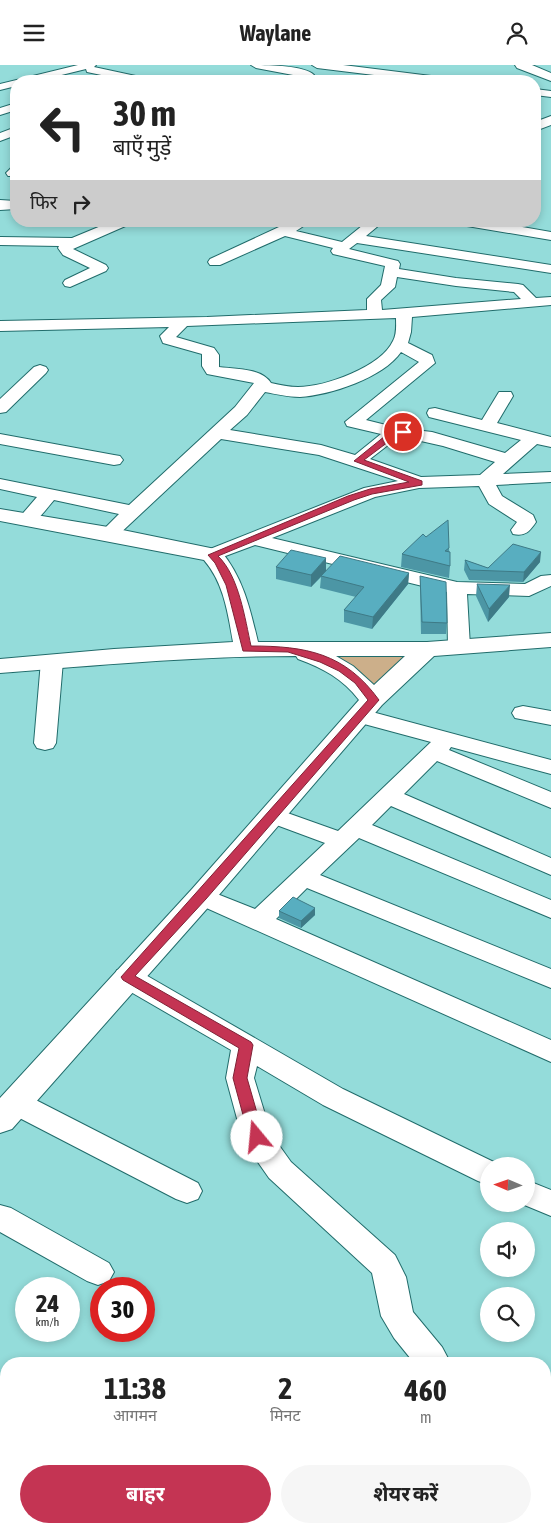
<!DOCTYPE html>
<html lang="hi">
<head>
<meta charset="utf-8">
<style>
  :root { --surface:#fff; --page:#f6f6f6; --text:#222; --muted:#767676; --accent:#c43453 }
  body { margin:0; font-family:"Asap Condensed","Noto Sans Devanagari",sans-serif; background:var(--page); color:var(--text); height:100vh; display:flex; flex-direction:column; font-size:19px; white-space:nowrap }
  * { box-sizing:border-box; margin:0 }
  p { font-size:16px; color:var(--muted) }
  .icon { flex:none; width:28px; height:28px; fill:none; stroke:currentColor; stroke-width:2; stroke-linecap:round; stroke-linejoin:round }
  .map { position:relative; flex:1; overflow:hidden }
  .details { position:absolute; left:0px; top:1292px; width:551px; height:176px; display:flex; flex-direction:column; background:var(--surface); border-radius:20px 20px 0 0; box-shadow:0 2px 8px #0003 }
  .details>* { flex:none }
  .top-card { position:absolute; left:10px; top:10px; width:531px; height:152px; border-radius:20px; box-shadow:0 2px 8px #0003; background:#fff; color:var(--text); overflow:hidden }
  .needle { width:32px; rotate:272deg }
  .tools { position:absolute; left:480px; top:1092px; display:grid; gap:10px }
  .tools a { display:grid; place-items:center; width:55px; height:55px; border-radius:50%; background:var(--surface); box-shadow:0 2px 8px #0003; font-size:25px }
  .speed { position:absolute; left:15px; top:1212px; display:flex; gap:10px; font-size:25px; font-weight:700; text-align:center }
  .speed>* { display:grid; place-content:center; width:65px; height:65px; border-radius:50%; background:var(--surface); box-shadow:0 2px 8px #0003; line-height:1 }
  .speed small { font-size:12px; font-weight:400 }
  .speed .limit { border:8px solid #d22; background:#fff; color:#111 }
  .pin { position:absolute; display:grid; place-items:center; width:42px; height:42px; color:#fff; margin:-21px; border:2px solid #fff; border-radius:50%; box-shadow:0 1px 5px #0007 }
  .me { position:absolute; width:55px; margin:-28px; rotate:343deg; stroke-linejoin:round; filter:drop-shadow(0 0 4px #0008) }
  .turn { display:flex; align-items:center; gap:18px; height:105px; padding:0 20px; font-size:22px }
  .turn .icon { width:65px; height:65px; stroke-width:2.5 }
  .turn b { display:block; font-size:35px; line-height:42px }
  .then { display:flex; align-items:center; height:48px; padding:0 20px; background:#0003; gap:10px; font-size:19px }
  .eta { display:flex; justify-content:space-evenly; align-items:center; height:85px; text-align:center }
  .eta b { font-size:30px; font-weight:700; line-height:35px }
  .action { display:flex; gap:10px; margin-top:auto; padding:10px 20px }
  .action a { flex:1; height:58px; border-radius:30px; background:var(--accent); color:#fff; font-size:20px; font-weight:700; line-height:58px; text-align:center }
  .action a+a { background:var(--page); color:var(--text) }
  header { display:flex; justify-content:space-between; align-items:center; height:65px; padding:0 20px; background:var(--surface); font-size:22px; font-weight:700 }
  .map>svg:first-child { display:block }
</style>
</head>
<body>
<header><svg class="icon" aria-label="menu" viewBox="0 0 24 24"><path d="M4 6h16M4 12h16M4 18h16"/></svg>Waylane<svg class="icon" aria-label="person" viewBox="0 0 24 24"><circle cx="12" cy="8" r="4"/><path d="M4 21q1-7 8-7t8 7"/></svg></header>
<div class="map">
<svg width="551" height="1468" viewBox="0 0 551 1468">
  <rect width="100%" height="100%" fill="#94dcda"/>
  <!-- green -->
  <path fill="#ccaf8a" d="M419 584 373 628 317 589Z"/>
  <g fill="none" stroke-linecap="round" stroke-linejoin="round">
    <defs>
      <path id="street" d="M78 0H96L94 2 145 13 150 16H130L87 7 86 4 37 16H16V21L0 25V19Z
        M251 0C266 0 304 0 314 10L309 13 256 3Z
        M312 0H343L447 13 452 16H423L317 3Z
        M535 24 551 26V32L535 30Z
        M16 38V45L0 50V43Z
        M16 62V70L0 76V68Z
        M16 101V111H8L6 108 12 102Z
        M113 156H132L130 159 73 184 106 200 108 203 106 206 70 222 65 221 63 218 65 215 90 203 63 190 58 183 59 181 0 180V172L72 173Z
        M292 156H307L308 158 296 166 342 177 368 156H384L366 171 551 200V208L357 178 349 184 398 196 400 199 399 204 456 213 518 219 523 220 536 233 551 232V240L412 252 411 267 408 278 432 290 435 298 366 355 398 363 432 367 505 388 521 375 429 352 427 348 429 344 435 343 482 355 499 327H511L513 331 497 358 551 372V382L537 379 503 409 551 407V417L496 420 502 431 533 450 536 457C530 466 525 472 513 469L511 465 517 457 489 439 479 421 419 423 375 432 272 473 457 517 525 519 541 511 551 510V521L529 531 467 529 470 582 466 586 459 588 452 586 448 582 447 527 255 480 212 496 205 494 202 490 205 486 364 423 398 416 319 390 221 374 115 473 108 475 101 473 99 469 119 449 54 435C44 446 36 462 20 458L18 454 37 432 0 424V414L129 440 235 342 254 318 207 309 202 301V289L163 278 160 271 169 262 0 266V256L207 252 367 245V234L381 220 385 201 333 189 331 186 333 183 285 171 220 200H210L208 197 210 194ZM397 212 456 221 514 227 521 234 382 245 381 235 395 222ZM396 253C396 260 397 269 393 276 381 302 325 322 298 322 289 322 280 320 271 318 262 303 235 304 219 302V290L214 283 176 272 187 261ZM401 287 419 297 345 357 347 361 381 369 355 390 321 380 230 365 247 350 265 327C276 329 288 332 300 332 330 330 383 313 401 287ZM403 372 443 381 495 397 480 410 421 412 370 394 392 377Z
        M454 156H487L551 167V175L461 160Z
        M40 300 46 302 48 305 46 308 6 347 0 348V334L34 302Z
        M0 369 114 390 120 391 123 395 120 399 114 400 0 379Z
        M52 590 60 591 63 596 56 678 53 683 45 685 37 683 34 678 41 596 44 591Z
        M523 641 551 646V660L515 653 512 648 515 643Z
        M361 644 551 695V709L451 682 449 685 551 727V743L437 696 404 729 551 793V810L391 741 372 760 551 835V853L359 773 320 810 551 904V923L307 823 276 854 551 975V997L193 837 189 831 193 825 202 823 255 844 325 778 263 755 259 750 263 745 271 743 279 745 338 766 431 677 353 656 350 651 353 646Z
        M127 903 137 905 343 1024 500 1100 501 1101H489V1120L478 1116 323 1040 257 1001 254 1013 271 1069 291 1097 395 1190 406 1212 413 1247 442 1282 451 1299H415L394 1273 381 1251 372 1208 269 1113 246 1080 242 1072 226 1013 231 985 117 919 114 912 117 905Z
        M16 1027 26 1030 198 1118 202 1126 198 1134 187 1138 176 1134 6 1046 1 1038 6 1030Z
        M526 1115 551 1125V1151L522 1139H526Z
        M0 1140 11 1143 109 1198 114 1207 109 1216 98 1220 87 1216 0 1167Z
        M428 1462H506L507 1468H430Z"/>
      <path id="secondary" d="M515 0H532L551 8V16L517 3Z
        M551 51V60L535 66V57Z
        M0 135 16 136V144L0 145Z
        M0 444 108 462 220 485C243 512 250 543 258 577H427L551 568V582L434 591 382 640 212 838 12 1064 0 1068V1033L192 824 359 635C343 614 323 603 298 594L296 591C197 591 99 600 0 608V594L114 584 233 577C228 549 224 518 204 495L0 456ZM336 591H405L374 620 353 601Z"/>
    </defs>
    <!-- street casing -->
    <use href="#street" stroke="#216c6b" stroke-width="2"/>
    <!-- secondary casing -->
    <use href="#secondary" stroke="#216c6b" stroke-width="2"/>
    <!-- street -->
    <use href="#street" fill="#fff" fill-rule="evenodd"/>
    <!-- secondary -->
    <use href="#secondary" fill="#fff" fill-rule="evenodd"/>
  </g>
  <!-- wall -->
  <path fill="#4c96a5" d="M426 472 449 483 450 501 449 513 401 502 402 489Z
    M465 495 488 503 540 497 523 517 469 515 464 505Z
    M276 502 326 506 409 508 408 519 372 564 344 557V545L356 532 320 523 321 512 311 522 276 514Z
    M420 511 447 558 446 569H421L420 522Z
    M477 519 509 532 488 557 476 531Z
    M315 843V850L301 863 279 853V846Z"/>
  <!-- shaded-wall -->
  <path fill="#3e7a86" d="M541 487 540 497 523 517 524 507Z
    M326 493V506L311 522V510Z
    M409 508 408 519 372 564 373 552Z
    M510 520 509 532 488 557 489 544Z
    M315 843V850L301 863V856Z"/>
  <!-- building -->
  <path fill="#58aec0" stroke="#3e7a86" d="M448 455 449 483 445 486 450 487V501L402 489 423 469 426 472Z
    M513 479 541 487 524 507 470 505 465 495 488 503Z
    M291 485 326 493 311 510 276 502Z
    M340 491 409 508 373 552 344 545 364 522 321 511Z
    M420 511 446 517 447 558 422 557Z
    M477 519 510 520 489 544Z
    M293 832 315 843 301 856 279 846Z"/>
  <!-- route -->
  <path fill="#c43453" stroke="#7f2236" d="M403 364 407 367 406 368 396 371 364 395 422 416V420L372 429 354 435 218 491C239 511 245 554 251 581 306 581 345 588 379 635L206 834 135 911 251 977 253 980 247 1013 264 1072 262 1076 257 1077 252 1076 249 1072 233 1013 239 983 123 915 121 912 368 635 355 618 339 606 320 597 288 587 243 586 226 520 215 498 208 490 348 431 370 424 409 417 354 396 390 367Z"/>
</svg>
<div class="tools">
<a><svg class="needle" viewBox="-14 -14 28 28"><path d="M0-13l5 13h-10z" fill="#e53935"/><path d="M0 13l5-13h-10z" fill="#767676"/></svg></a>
<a><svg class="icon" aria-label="sound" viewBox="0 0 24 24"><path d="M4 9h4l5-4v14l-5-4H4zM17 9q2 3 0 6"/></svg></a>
<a><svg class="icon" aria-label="search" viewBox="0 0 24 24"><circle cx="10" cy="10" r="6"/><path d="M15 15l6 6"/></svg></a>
</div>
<div class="speed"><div>24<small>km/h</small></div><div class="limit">30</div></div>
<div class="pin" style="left:403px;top:367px;background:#d93025"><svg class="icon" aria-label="arrive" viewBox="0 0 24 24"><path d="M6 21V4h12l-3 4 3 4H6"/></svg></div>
<svg class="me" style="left:257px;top:1072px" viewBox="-20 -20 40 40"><circle r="19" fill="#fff"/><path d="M0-13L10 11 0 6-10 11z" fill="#c43453"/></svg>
<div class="top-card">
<div class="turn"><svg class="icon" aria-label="left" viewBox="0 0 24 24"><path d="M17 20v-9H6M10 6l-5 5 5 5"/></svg><div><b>30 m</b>बाएँ मुड़ें</div></div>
<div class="then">फिर<svg class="icon" aria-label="right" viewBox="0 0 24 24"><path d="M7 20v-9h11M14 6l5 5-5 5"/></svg></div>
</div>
<section class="details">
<div class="eta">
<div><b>11:38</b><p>आगमन</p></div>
<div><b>2</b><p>मिनट</p></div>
<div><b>460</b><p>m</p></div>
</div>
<div class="action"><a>बाहर</a><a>शेयर करें</a></div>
</section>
</div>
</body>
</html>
